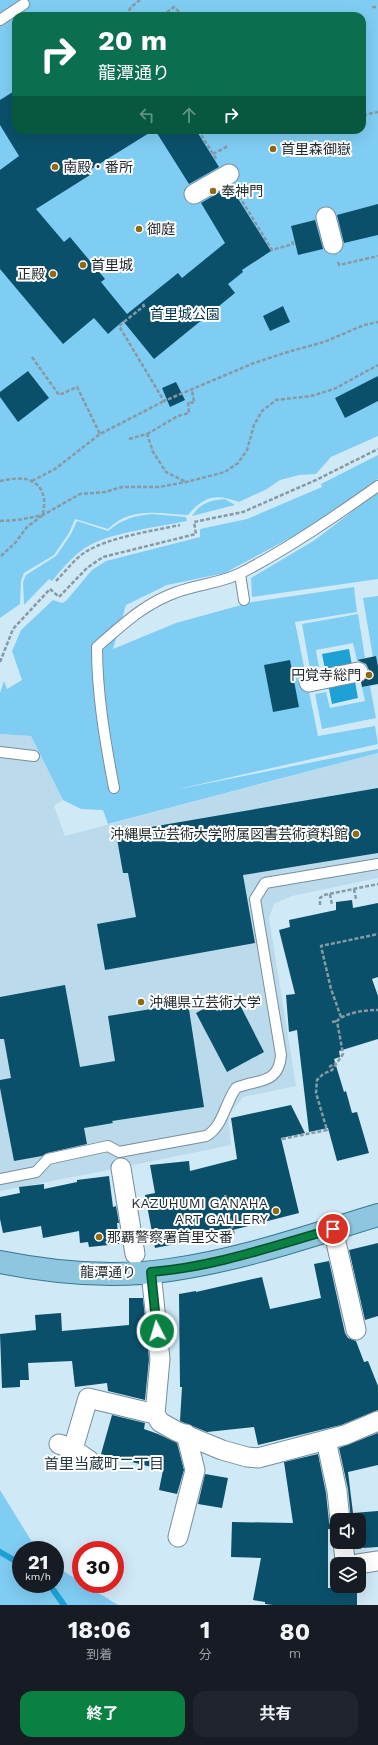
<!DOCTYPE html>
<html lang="ja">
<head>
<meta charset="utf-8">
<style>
  :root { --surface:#171b24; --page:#20242c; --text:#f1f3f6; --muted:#9ea1a6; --accent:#0b8043 }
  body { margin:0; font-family:"Work Sans","Noto Sans JP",sans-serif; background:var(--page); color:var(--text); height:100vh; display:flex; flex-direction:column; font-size:15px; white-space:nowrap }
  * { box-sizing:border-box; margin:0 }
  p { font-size:13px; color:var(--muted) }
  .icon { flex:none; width:22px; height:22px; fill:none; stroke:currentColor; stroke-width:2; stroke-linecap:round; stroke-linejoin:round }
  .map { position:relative; height:1605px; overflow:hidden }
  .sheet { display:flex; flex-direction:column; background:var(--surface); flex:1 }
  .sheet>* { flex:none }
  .hud { position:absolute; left:12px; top:12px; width:354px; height:122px; border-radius:12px; box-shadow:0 4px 16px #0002; background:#0b6e4f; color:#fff; overflow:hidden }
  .controls { position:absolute; left:330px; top:1513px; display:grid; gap:8px }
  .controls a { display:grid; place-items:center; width:36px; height:36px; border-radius:8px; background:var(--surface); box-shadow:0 4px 16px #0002; font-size:20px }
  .speed { position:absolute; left:12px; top:1541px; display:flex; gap:8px; font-size:20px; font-weight:700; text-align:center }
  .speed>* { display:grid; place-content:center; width:52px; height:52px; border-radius:50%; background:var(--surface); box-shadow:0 4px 16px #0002; line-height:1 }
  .speed small { font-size:10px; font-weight:400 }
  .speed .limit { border:6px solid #d22; background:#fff; color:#111 }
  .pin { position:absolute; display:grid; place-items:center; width:34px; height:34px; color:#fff; margin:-17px; border:2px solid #fff; border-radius:50%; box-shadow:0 1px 4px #0007 }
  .me { position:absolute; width:44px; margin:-22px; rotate:355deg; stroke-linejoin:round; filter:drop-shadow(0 0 3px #0008) }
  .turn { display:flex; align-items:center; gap:14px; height:84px; padding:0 20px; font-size:18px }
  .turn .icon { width:52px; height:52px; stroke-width:2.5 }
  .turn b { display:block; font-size:28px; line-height:34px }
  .lanes { display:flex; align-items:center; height:38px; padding:0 20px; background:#0003; justify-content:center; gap:20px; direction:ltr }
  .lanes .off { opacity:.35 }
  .eta { display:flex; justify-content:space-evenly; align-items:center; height:68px; text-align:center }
  .eta b { font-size:24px; font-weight:700; line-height:28px }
  .cta { display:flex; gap:8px; margin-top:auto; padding:8px 20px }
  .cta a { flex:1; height:46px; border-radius:12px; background:var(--accent); color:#fff; font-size:16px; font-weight:700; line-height:46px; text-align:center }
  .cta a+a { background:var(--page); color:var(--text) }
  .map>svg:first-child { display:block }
</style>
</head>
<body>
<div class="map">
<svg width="378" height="1605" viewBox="0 0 378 1605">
  <rect width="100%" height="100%" fill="#d0e9f7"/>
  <!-- built -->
  <path fill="#bbdbec" d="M0 734 31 736 63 800 54 806 65 836 378 753V878L292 896 274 904 269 918 296 1086 243 1097 228 1116 231 1145 109 1170 0 1191Z"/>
  <!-- green -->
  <path fill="#80cdf3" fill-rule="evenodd" d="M0 0H378V436L331 457 316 474 299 475 280 480 267 489 239 502C215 493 204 496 188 515 158 514 132 506 108 529L75 519 69 533 54 555 24 573 21 581 20 604 0 618ZM16 16H362V130H16Z
    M378 455V479L301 532 225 573 167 585 126 605 113 649 176 623 252 602 354 587 357 612 295 622 318 736 375 726 378 744 174 790 378 749V753L108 824 103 810 81 809 63 800 31 736 0 734V693L4 681 7 689 22 680 12 651 21 630 53 600 62 603 66 601 92 570 106 561 200 537V529L247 519 322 487 321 484Z
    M378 493V579L252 597 251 578 315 540 367 500Z
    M225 499 235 505 192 516C200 503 211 500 225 499Z
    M152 514 186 517 187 521C159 527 114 532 90 545 75 553 63 568 52 581L49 579 24 605 23 582 26 575 56 556 71 534 77 521 108 531C122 519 134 516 152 514Z
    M378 596V687L363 598Z
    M358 614 365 658 357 660 353 643 316 650 319 667 310 669 302 624Z
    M370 686 376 718 322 729 315 694 326 692 330 708 365 701 362 687Z
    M0 1490 37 1550H21V1584H55V1566L81 1582V1584H84L118 1605H0Z"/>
  <!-- water -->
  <path fill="#1ea2d5" d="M349 649 358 698 332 704 322 654Z"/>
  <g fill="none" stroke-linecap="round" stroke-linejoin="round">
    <!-- stream -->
    <path stroke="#1ea2d5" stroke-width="6" d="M0 1552 21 1564
      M49 1584 64 1605"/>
  </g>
  <!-- building -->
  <path fill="#0b506b" d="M16 90V130H154L88 171 90 175 36 209 64 242 70 237 105 279 101 282 127 314 178 273 182 278 225 243 201 203 230 186 271 251 242 270 243 272 228 284 235 293 154 359 123 321 108 334 94 318 63 344 0 269V170L19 156 0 125V100Z
    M155 130H196L219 167 189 184Z
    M378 204V235L344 243 337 215Z
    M315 220 323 249 298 255 291 226Z
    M283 306 290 322 270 331 263 316Z
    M28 371 49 398 18 422 0 397V392Z
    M378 376V401L345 418 335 398Z
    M176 382 185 400 170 407 162 388Z
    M376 656 378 667V684L362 687 361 682 368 676 369 670 366 664 357 660Z
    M290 660 299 707 273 712 264 665Z
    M378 788V853L243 875 255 943 105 970 97 924 136 917 128 873H123L116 833Z
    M352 900 353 908 378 903V977L372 979 378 996V1039L339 1051 340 1057 334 1059 344 1092 346 1091 352 1113 357 1112 369 1153 337 1161 328 1128 309 1132 297 1030 289 1032 286 995 295 994 279 930 290 927 289 920 336 910V902Z
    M65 985 80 1067 115 1061 108 1016 188 1003 204 1107 112 1121 113 1123 84 1128 87 1144 47 1153 42 1156 14 1161 0 1088V1080L11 1078 4 1039H0V997Z
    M216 1002 220 1011 239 1003 264 1052 227 1072 196 1013Z
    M291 1105 305 1133 281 1138 299 1213 229 1231 230 1233 155 1248 145 1195 155 1193 150 1165 189 1161 190 1171 237 1159 231 1118Z
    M109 1176 113 1207 116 1206 119 1223H117L119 1244 89 1247 88 1242 80 1243 79 1231 43 1238 41 1226 3 1233 0 1219V1197L20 1193 19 1187 44 1184V1189L77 1182V1180Z
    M378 1243V1316L365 1320 349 1250Z
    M329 1261 345 1333 348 1338 356 1341 364 1362 368 1361 378 1386V1410L341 1425 258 1445 254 1427 207 1432 180 1421 182 1387H180L179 1294 196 1291V1292L262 1277 270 1309 321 1298 314 1264Z
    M129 1298H143L149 1359 145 1400 108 1391 107 1383 75 1387 72 1361 28 1363 29 1380H20V1387L2 1388 0 1334 36 1330 35 1315 61 1313 62 1331 129 1325Z
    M112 1415 145 1423 144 1429 158 1434 177 1443 184 1470 177 1494 159 1490 163 1470 101 1454Z
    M378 1433V1465L348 1472 353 1513 378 1511V1547L363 1548 362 1535H359V1520H351L348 1489 339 1448Z
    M318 1454 326 1493 329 1522 331 1527 337 1530 328 1529V1588H357V1605H273L265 1604V1602L253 1600 261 1558 231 1557 232 1522 293 1523 284 1462Z
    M205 1474 228 1478 222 1508 198 1504Z"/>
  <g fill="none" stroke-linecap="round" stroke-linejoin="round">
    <defs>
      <path id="lane" d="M0 20 24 4
        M240 574 244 600
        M0 752 34 756
        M114 788C105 741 97 694 97 647 122 625 145 603 177 592 198 584 222 583 241 573 289 548 334 517 378 486
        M0 1179 36 1172 48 1159 108 1146 119 1152 206 1136C223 1127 225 1103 236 1088 257 1079 279 1085 281 1055L255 899 265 883 378 864"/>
      <path id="street" d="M194 194 229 174
        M326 217 333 244
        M309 682 358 672
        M121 1168 135 1254
        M333 1229 356 1330
        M151 1272 160 1359 155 1414 160 1422 176 1431 222 1450 247 1457 258 1458 345 1435 378 1421
        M326 1440 337 1491 340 1520
        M59 1444 73 1449 88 1398 155 1414
        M73 1449 90 1461
        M178 1537 195 1470 186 1434
        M343 1542 345 1560 349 1564
        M358 1564 378 1561"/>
      <path id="primary" d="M0 1262C55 1273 114 1278 169 1270 241 1260 309 1236 378 1215"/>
    </defs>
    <!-- lane casing -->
    <use href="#lane" stroke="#768e9a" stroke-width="12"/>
    <!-- street casing -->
    <use href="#street" stroke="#768e9a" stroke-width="21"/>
    <!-- primary casing -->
    <use href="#primary" stroke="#377692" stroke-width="24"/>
    <!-- path -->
    <path stroke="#8799a3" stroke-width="2.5" stroke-dasharray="4 2" stroke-linecap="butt" d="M372 7H378
      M126 16 131 7 140 0
      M162 16 174 7 183 16
      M363 115 378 112
      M198 130 217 160
      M213 154 228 146
      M236 191 272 250 293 244 292 241
      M239 196 253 187
      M338 262 339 265 378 256
      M143 304 144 306 119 326 164 401 254 363 291 351 324 342 364 325 378 322
      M32 357 59 395 77 387 100 434
      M147 434 178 416 189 413 188 402 194 403 192 389
      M129 439 147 434 153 452 166 472 186 482
      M0 481C18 477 40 475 44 499 45 504 43 510 43 515L27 527 15 543 0 557
      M32 481 55 469 100 434 164 401
      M0 521 18 520 43 515 80 494 105 492 122 487H159L186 482 225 472 238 463 247 450 254 425 262 411 276 400 311 396 334 389 378 365
      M56 581C66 571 75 558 87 551 111 537 152 531 180 525
      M0 662 13 629 50 589 59 597 87 568 103 557 196 534 194 522 243 512 316 480 378 449
      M354 889 356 899
      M330 894 332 905
      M320 905V898L324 895 378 884
      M341 1017 331 989 321 946 378 934
      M332 1022 337 1021
      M329 1067 336 1063
      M282 1139 327 1130 316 1093 317 1080 323 1074 332 1070 343 1054 337 1021C346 1012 366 1010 378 1010
      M225 1195 234 1235"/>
    <!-- lane -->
    <use href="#lane" stroke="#fff" stroke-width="10"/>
    <!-- street -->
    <use href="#street" stroke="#fff" stroke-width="19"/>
    <!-- primary -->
    <use href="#primary" stroke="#8fc6df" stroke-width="22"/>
  </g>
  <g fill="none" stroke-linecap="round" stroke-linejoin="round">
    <defs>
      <path id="route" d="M157 1331 151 1272C214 1267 273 1246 333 1229"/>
    </defs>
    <!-- route casing -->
    <use href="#route" stroke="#07532c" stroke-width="10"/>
    <!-- route -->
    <use href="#route" stroke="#0b8043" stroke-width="7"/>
  </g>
  <!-- markers -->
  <g fill="#916911" stroke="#fff" stroke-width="1.5">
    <circle cx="273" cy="149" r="4"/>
    <circle cx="55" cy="167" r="4"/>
    <circle cx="213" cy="191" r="4"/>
    <circle cx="139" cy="229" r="4"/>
    <circle cx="83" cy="265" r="4"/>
    <circle cx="53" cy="274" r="4"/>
    <circle cx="369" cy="675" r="4"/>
    <circle cx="356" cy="834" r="4"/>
    <circle cx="141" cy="1002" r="4"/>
    <circle cx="276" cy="1211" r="4"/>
    <circle cx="99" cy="1237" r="4"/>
  </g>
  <g text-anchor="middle" stroke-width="4" stroke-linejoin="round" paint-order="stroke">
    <!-- poi labels -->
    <g font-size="14" fill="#1f282d" stroke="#fff" text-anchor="start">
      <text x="281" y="154">首里森御嶽</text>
      <text x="63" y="172">南殿・番所</text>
      <text x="221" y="196">奉神門</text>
      <text x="147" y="234">御庭</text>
      <text x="91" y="270">首里城</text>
      <text x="45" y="279" text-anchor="end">正殿</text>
      <text x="361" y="680" text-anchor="end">円覚寺総門</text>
      <text x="348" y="839" text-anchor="end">沖縄県立芸術大学附属図書芸術資料館</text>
      <text x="149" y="1007">沖縄県立芸術大学</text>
      <text x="268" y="1208" text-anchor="end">KAZUHUMI GANAHA<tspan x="268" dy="16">ART GALLERY</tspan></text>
      <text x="107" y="1242">那覇警察署首里交番</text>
    </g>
    <!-- park labels -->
    <g font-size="14" fill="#00354a" stroke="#fff">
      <text x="185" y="319">首里城公園</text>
    </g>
    <!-- street labels -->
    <g font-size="14" fill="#1f282d" stroke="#fff">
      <text x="108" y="1277">龍潭通り</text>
    </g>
    <!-- neighbourhood labels -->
    <g font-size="15" fill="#223640" stroke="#fff">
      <text x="104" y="1469">首里当蔵町二丁目</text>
    </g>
  </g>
</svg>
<div class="controls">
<a><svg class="icon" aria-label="sound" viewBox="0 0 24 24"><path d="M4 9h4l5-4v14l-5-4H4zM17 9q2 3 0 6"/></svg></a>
<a><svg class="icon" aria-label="layers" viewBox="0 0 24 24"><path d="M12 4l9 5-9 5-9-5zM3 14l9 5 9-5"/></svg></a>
</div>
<div class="speed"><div>21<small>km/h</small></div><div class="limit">30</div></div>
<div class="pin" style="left:333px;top:1229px;background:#d93025"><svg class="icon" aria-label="arrive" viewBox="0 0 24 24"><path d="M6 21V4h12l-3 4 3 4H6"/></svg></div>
<svg class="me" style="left:157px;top:1331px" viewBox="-20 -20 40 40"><circle r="17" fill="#0b8043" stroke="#fff" stroke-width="3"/><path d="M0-11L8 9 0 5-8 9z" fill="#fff"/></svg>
<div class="hud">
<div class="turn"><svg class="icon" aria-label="right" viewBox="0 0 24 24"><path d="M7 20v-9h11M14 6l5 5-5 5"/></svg><div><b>20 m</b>龍潭通り</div></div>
<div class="lanes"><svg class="icon off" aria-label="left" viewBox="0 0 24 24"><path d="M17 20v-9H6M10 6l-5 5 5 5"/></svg><svg class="icon off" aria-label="ahead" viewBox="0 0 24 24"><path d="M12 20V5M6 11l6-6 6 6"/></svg><svg class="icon" aria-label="right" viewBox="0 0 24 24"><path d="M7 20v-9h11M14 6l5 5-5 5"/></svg></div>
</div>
</div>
<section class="sheet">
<div class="eta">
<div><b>18:06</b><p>到着</p></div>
<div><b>1</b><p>分</p></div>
<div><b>80</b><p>m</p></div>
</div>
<div class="cta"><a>終了</a><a>共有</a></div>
</section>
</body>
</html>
